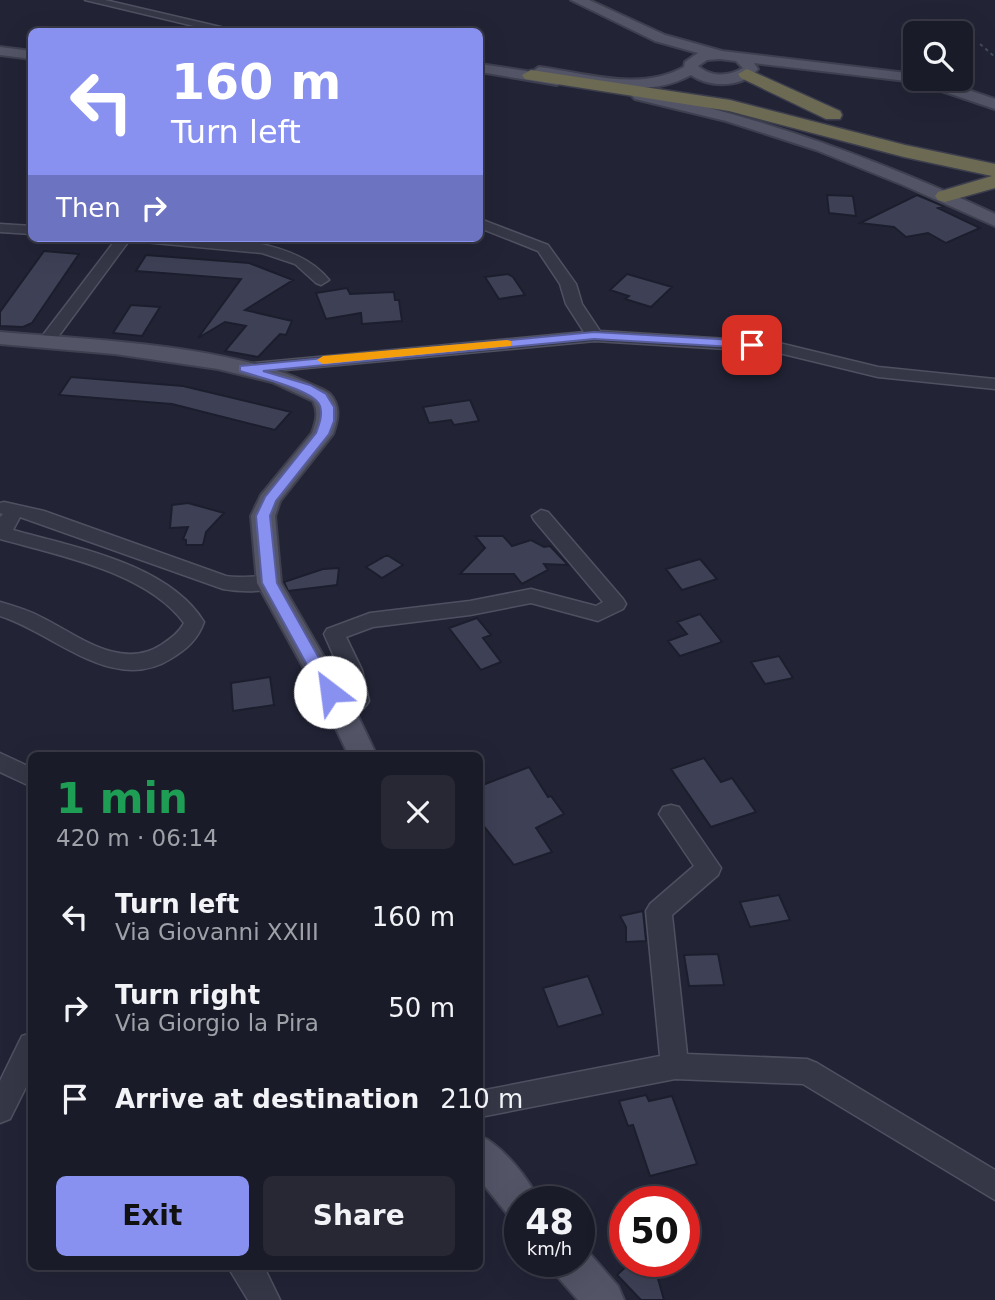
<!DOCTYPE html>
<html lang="en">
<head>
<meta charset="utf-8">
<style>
  :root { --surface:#1a1b28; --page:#272834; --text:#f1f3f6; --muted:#9fa1a8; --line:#383945; --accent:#8890f0 }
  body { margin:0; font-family:"DejaVu Sans",sans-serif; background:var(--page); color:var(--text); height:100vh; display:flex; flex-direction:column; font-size:26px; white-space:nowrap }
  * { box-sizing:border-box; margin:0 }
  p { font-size:23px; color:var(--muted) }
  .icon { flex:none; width:38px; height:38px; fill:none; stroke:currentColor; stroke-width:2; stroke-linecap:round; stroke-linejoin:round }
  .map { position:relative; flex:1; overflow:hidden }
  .details { position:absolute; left:28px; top:752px; width:455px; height:518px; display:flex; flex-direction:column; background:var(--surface); border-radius:10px; box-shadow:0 7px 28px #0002,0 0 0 2px var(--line) }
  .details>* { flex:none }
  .banner { position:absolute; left:28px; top:28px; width:455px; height:214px; border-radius:10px; box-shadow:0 7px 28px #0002,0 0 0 2px var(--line); background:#8890f0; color:#fff; overflow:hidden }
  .controls { position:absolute; left:903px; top:21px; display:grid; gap:14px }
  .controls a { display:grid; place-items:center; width:70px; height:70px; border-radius:10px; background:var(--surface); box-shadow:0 7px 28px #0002,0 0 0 2px var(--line); font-size:35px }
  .speed { position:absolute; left:504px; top:1186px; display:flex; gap:14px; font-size:35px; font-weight:700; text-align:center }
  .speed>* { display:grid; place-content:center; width:91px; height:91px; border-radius:50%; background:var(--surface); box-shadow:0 7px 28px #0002,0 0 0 2px var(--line); line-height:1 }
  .speed small { font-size:18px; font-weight:400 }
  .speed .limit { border:10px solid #d22; background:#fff; color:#111 }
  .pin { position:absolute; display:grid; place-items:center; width:60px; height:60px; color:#fff; margin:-30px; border-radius:14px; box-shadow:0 4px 10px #0006 }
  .me { position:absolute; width:77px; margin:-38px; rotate:330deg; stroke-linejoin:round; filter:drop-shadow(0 0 5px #0008) }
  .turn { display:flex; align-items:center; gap:24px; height:147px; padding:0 28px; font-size:32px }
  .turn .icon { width:91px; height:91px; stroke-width:2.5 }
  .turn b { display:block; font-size:49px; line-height:60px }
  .then { display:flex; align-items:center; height:66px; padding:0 28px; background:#0003; gap:14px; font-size:26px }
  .round { display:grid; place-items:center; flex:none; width:74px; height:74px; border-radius:10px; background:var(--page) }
  .headline { display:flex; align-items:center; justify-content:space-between; height:119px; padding:0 28px }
  h1 { font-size:42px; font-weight:800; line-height:52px; color:#1e9e55 }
  .primary-button { display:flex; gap:14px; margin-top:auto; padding:14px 28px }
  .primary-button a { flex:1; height:80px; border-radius:10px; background:var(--accent); color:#111; font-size:28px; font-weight:800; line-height:80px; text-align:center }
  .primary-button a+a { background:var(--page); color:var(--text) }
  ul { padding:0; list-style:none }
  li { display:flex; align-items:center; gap:21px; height:91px; padding:0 28px }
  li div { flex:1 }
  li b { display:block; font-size:26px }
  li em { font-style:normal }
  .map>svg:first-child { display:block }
</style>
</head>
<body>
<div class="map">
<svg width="995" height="1300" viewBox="0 0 995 1300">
  <rect width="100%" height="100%" fill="#222436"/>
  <!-- building -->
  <path fill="#3e4156" stroke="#1c1e2d" stroke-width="2" d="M827 195 853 196 856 216 829 213Z
    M917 195 943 206 938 208 980 228 946 243 928 233 906 237 894 227 860 223Z
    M44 251 79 254 32 323 23 327 0 326V312Z
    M146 255 249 263 293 280 245 310 292 321 286 335 280 334 258 357 225 351 246 326 225 322 198 338 241 279 136 271Z
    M508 274 513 277 525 295 499 299 485 277Z
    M627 274 672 287 651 307 625 299 629 296 610 290Z
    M347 288 350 294 394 292 395 300H399L402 321 362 324 361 313 326 319 316 293Z
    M131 305 160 307 142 336 113 333Z
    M71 377 183 386 291 412 275 430 172 404 59 395Z
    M470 400 479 421 454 425 451 420 429 423 423 407Z
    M188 503 224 513 206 532 203 545H186V540L183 539 188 527 170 528 172 505Z
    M475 536H503L512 546 531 540 544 547 550 546 568 565 544 564 548 570 522 584 514 574H460L485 548Z
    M387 555 403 565 382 578 366 567Z
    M700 559 717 579 682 590 666 569Z
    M339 568 337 585 288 591 284 582 323 569Z
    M700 614 722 642 680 656 668 641 687 634 677 622Z
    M477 618 491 635 483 638 501 662 481 670 449 628Z
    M779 656 793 678 765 684 751 662Z
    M270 677 274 705 233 711 231 683Z
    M704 758 721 782 732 778 756 812 711 827 671 769Z
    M529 767 548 797 551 796 564 814 536 828 552 852 514 865 480 821V786Z
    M779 895 790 920 750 927 740 902Z
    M643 911 646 941 626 942V927L620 916Z
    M718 954 724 985 689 986 684 955Z
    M588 976 603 1014 558 1027 543 988Z
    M646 1095 649 1101 672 1096 697 1164 650 1176 633 1125 628 1126 619 1101Z
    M631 1262H648L655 1268 664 1300H641L617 1275Z"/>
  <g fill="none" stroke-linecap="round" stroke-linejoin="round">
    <defs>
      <path id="minor" d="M85 0H105L242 32H219Z
        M480 219 548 245 576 284 582 304 600 331 775 342 878 367 995 379V389L878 377 775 352 595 341 244 374 236 369 244 364 584 332 566 304 560 284 538 251 480 228Z
        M0 224 32 226V234L0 232Z
        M117 238H131L52 345H40L38 342 40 339Z
        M137 238C194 238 290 231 329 280L321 285 316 283 295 264 262 253 144 242Z
        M4 502 44 511 226 576C243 579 260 574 276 578L279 583 276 588C259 592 241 592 223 589L20 517 13 530C74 547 169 564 204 622 198 639 187 649 172 658 114 696 54 633 0 616V602C14 606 28 610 41 617 78 635 120 671 161 645 170 639 179 633 184 623 147 572 57 555 0 539V517L3 514 0 513V503Z
        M541 510 548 512 623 599 626 604 623 609 598 621 531 603 470 615 373 627 346 637 362 670 369 701C362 713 347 722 334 718L331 712 346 698 340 670 324 634 327 629 370 613 470 601 531 589 596 606 603 602 534 520 532 516Z
        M0 753 32 768V787L0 772Z
        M671 805 679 807 721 868 718 875 672 915 687 1054 807 1059 817 1063 995 1170V1200L803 1084 675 1079 480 1117V1091L660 1056 646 911 650 904 694 866 659 814 663 807Z
        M32 1033V1075L10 1119 0 1123V1081L22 1036Z
        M228 1267H264L280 1300H248Z"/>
      <path id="major" d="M571 0H589L665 35 722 51 915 74V79H936L995 99V109L915 82 754 63 758 69C743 88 710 88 691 75 651 97 606 86 564 79L562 83 557 85 480 72V64L532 72 539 67C587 73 639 92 684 67L685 62 698 53 655 41ZM720 59 736 61 743 68C728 77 711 77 698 66L707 60Z
        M0 47 32 51V59L0 55Z
        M640 91C764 118 881 160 995 214V226L903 185 816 150 726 121 635 99 632 96Z
        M0 332C93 340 222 344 306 382 313 386 324 389 330 394 341 406 338 420 333 434L280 501 275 516 281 583 356 712 377 756H349L328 712 257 583 251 516 261 495 312 433C316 422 319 412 313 401L272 382 218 369 115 354 0 344Z
        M480 1136C501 1144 531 1181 539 1202H520V1220L508 1215 480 1180Z
        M579 1246 585 1248 618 1286 624 1300H578L557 1276 552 1262H579Z"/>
      <path id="highway" d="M747 69 840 111 842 115 840 119H826L741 78 738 74Z
        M531 70 730 100 905 145 995 164V188L945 202 938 200 935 196 938 192 992 176 904 157 729 111 525 79 522 75Z"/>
    </defs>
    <!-- minor casing -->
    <use href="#minor" stroke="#4f5161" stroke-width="3"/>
    <!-- major casing -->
    <use href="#major" stroke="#3e4050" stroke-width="4"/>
    <!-- highway casing -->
    <use href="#highway" stroke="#3c3e4e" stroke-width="3"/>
    <!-- path -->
    <path stroke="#414c55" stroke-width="2" stroke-dasharray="3.5 3.5" stroke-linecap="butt" d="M980 44 995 57"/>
    <!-- minor -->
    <use href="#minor" fill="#353747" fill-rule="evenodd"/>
    <!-- major -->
    <use href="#major" fill="#535567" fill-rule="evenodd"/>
    <!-- highway -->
    <use href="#highway" fill="#6c6a52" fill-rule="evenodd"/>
  </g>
  <!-- route -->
  <path fill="#8890f0" stroke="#585e9c" stroke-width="2" d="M594 332 752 341 758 345 752 348 594 339 263 371 310 385 326 394 334 407V421L329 434 276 501 270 516 277 583 338 692 330 697 324 696 262 583 256 516 265 497 316 433C319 425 323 415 320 406 315 390 257 377 240 371V366Z"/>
  <!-- slow -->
  <path fill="#f59e0b" d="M507 340 511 341V346L323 364 317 360 323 356Z"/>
</svg>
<div class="controls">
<a><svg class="icon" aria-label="search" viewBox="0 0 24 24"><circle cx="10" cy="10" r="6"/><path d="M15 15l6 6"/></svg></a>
</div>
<div class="speed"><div>48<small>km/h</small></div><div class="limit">50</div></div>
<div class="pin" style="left:752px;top:345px;background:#d93025"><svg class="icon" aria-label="arrive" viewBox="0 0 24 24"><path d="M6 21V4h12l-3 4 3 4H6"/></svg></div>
<svg class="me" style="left:330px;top:692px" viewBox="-20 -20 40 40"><circle r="19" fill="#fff"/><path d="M0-13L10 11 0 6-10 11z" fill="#8890f0"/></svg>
<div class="banner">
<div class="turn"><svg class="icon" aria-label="left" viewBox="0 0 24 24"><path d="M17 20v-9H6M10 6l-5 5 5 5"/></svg><div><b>160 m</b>Turn left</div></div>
<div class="then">Then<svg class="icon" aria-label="right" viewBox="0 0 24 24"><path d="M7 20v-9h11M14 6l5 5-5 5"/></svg></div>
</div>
<section class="details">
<div class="headline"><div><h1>1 min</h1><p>420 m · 06:14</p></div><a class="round"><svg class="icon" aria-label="close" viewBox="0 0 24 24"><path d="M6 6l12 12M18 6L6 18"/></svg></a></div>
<ul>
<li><svg class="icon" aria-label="left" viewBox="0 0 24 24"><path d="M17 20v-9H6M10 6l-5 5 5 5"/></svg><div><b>Turn left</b><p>Via Giovanni XXIII</p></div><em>160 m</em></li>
<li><svg class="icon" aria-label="right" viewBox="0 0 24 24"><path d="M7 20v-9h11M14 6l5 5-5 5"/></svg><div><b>Turn right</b><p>Via Giorgio la Pira</p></div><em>50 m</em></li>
<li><svg class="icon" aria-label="arrive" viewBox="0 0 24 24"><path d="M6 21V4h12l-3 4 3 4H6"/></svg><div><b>Arrive at destination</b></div><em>210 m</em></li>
</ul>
<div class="primary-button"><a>Exit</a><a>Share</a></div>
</section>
</div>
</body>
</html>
